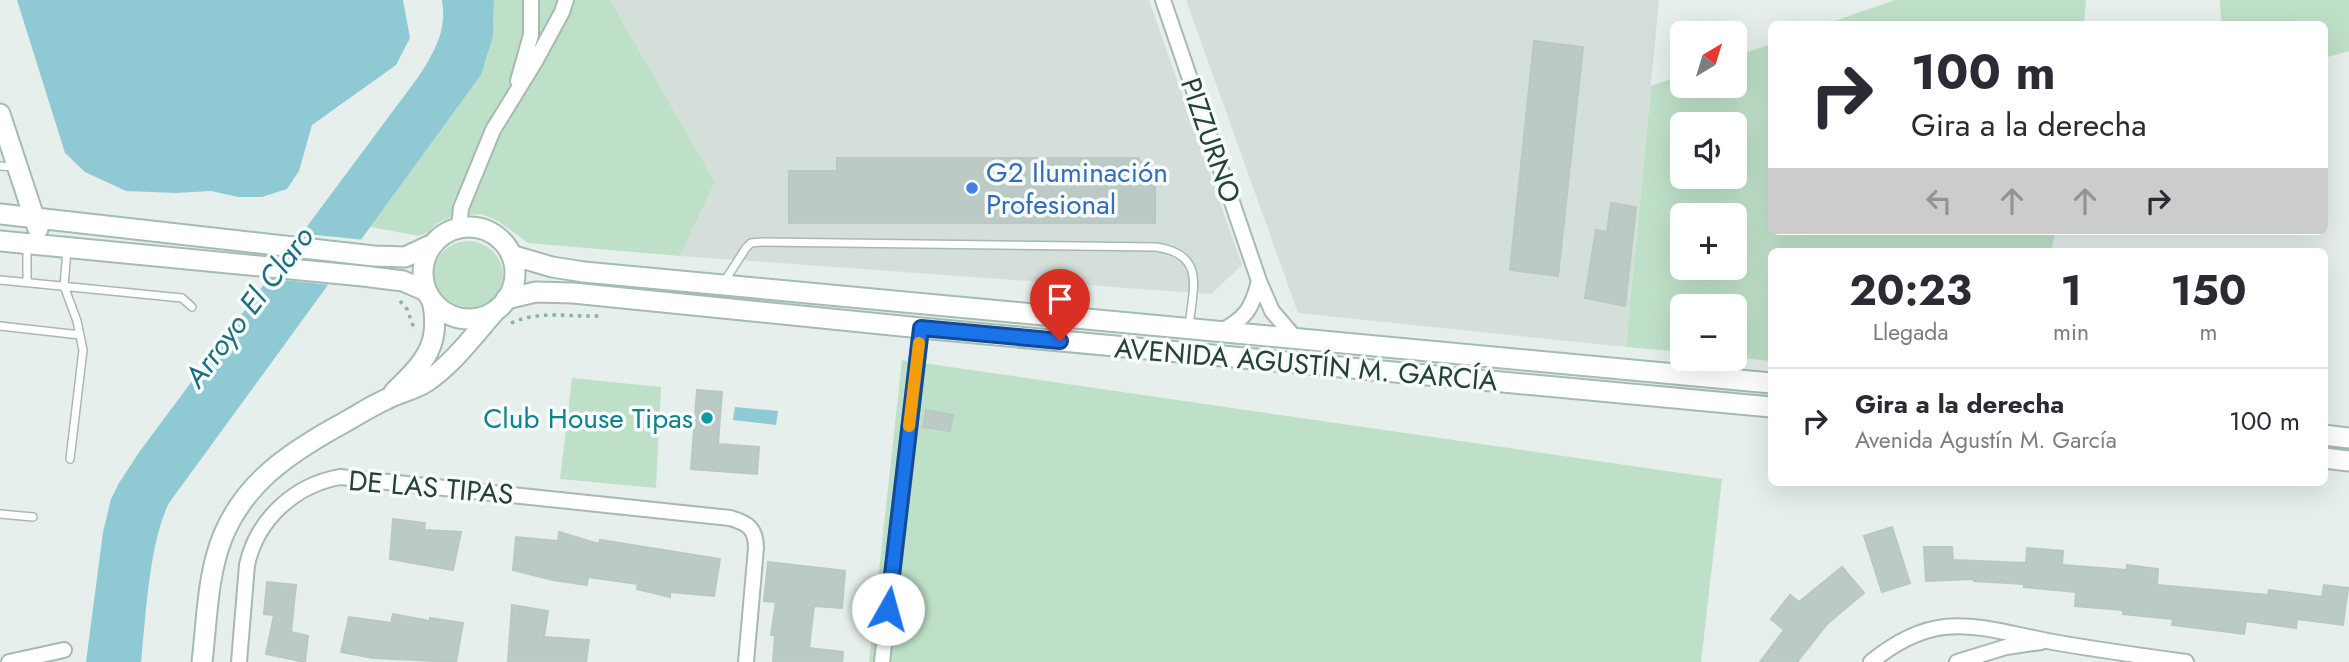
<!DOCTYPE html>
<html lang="es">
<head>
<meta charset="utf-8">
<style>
  :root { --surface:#fff; --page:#f7f7f7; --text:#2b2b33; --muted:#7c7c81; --line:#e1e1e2 }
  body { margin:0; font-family:Jost,sans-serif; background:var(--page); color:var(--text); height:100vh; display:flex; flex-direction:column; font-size:26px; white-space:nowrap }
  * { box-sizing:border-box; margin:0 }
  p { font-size:23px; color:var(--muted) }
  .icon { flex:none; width:38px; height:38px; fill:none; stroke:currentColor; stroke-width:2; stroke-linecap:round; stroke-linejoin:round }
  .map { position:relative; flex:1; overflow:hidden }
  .sheet { position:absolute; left:1768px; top:248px; width:560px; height:238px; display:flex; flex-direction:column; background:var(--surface); border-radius:10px; box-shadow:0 7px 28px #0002 }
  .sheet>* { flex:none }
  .guide { position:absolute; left:1768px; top:21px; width:560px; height:214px; border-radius:10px; box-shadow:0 7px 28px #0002; background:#fff; color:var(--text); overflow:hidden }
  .needle { width:46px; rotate:38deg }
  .tools { position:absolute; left:1670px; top:21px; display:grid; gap:14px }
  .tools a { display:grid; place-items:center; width:77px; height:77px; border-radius:10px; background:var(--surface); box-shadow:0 7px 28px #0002; font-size:35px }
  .pin { position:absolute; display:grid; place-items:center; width:60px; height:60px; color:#fff; margin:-72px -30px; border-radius:50% 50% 50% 0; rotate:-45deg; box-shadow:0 0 7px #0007 }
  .pin .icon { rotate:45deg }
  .me { position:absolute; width:77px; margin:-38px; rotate:7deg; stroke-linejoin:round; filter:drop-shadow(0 0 5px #0008) }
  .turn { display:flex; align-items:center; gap:24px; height:147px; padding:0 28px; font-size:32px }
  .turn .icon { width:91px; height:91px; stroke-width:2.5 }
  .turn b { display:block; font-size:49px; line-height:60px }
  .lanes { display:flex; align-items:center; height:66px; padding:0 28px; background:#0003; justify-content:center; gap:35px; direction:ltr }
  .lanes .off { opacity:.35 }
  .eta { display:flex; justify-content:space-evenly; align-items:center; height:119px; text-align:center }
  .eta b { font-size:42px; font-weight:700; line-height:49px }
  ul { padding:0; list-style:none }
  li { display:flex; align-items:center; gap:21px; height:105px; padding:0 28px; border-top:2px solid var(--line) }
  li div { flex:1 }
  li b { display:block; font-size:26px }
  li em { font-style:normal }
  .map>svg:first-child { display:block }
</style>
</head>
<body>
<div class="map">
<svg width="2349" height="662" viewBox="0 0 2349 662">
  <rect width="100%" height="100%" fill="#e6efeb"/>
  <!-- built -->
  <path fill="#d4dfda" d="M610 0H1149L1242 265 1211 294 680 256 715 182Z
    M1186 0H1659L1626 347 1298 313Z"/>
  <!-- green -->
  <path fill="#bfe0c8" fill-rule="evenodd" d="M494 0H610L715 182 680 256 528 243 498 221 481 214 455 216 437 223 429 232 419 236 370 227 481 75 494 19Z
    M1895 0H2086L2084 24H1826Z
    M2220 0H2349V51L2324 58V24H2221Z
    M1771 44V231H2055L2051 252H1771V361L1734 357V306H1682V352L1626 347 1651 86 1682 75V86H1734V57ZM1734 124V177H1682V124ZM1734 215V268H1682V215Z
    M433 276a35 35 0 1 1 70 0a35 35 0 1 1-70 0Z
    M902 360 1722 479 1701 662H869Z
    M572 378 661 387 656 488 560 479Z"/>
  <!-- water -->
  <path fill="#8ec9d4" d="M17 0H403L410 38 396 65 312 125 299 171 287 189 262 197H238L211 191 176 193 126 191 85 172 65 153Z
    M442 0H494L493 36 481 75 169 503C149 543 146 616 141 662H86L103 532 111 499 119 483 140 451 419 76C435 51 447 30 442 0Z
    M735 407 778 411 776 425 733 420Z"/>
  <!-- pier -->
  <path fill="#e6efeb" d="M297 233 365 240 332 285 264 278Z"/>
  <!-- building -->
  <path fill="#bbcac4" stroke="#b8c9c2" stroke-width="2" d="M1534 41 1583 47 1558 276 1510 270Z
    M837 158H1138L1155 184V223H789V171H837Z
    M1611 203 1636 207 1625 306 1585 298 1596 230 1607 232Z
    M697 390 722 392 718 444 759 447 757 474 691 469Z
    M926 410 953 415 950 431 923 427Z
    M393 519 425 523 424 530 461 532 453 570 390 559Z
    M1892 527 1910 583 1882 592 1864 536Z
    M559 532 599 544 600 540 720 559 714 596 670 592V597L637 589 638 584 588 577 587 585 553 580 513 570 516 537 558 541Z
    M1924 547H1952L1953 560 2026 563 2027 548 2063 551 2062 565 2127 570V565L2158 569 2157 585 2268 595 2269 590 2322 597 2324 585 2348 588 2343 625 2297 619 2296 628 2246 621 2244 634 2172 625 2173 619 2123 614V610L2075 606 2076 592 2024 587V584L1974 581V579L1926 581Z
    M768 562 845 571 842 608 814 606 809 648 843 652 842 662H773L775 635H771L776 602 764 601Z
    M1842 567 1864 593 1827 624 1797 662H1760L1784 630 1771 619 1790 595 1799 602Z
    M267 582 296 585 291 632 308 636 305 662 266 654 274 615 264 614Z
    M512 605 548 611 544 637 589 640 586 662H508Z
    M393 614 430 621V618L463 623 456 662 373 658 341 652 349 617 391 623Z"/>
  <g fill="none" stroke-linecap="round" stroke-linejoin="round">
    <defs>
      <path id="lane" d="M0 166 14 167
        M67 250 64 286 77 321 83 350 70 459
        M0 280 182 298 192 307
        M27 282V247
        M724 282 746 248 751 243 762 242 1156 247C1206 254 1193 288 1189 326
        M0 326 80 335
        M0 514 33 517"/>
      <path id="street" d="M1163 0 1259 281 1272 311 1297 340
        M518 81 531 35V0
        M459 228 461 208 493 130 536 60 562 12 566 0
        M1220 332C1246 318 1252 309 1259 281
        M9 662 64 650
        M239 662 247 565C257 519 295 485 340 477L730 518C748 523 756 529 756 548L746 662
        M882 662 921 328
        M1871 662C1938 607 1978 628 2053 642 2098 650 2142 656 2186 662
        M1957 662 2006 647 2041 642"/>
      <path id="secondary" d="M0 114 38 229
        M0 214 374 256 405 257 433 244
        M423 273a46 46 0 1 1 92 0a46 46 0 1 1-92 0Z
        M0 241 363 276 403 281 426 291
        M511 255 552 267 584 272 1771 383
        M506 299 536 292 573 293 921 328 1771 407
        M394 392C425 362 442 344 432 300
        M2324 435 2349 438
        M2324 458 2349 461
        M202 662C207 621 207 575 223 536 245 483 288 454 336 427 353 418 369 407 387 399 400 392 414 390 426 382 453 364 475 334 497 309"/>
    </defs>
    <!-- lane casing -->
    <use href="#lane" stroke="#a8b8b2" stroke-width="10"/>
    <!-- street casing -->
    <use href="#street" stroke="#a8b8b2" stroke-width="18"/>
    <!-- secondary casing -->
    <use href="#secondary" stroke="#a4bbb3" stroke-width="23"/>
    <!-- path -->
    <path stroke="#86b3a5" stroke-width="3.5" stroke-dasharray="3.5 5" stroke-linecap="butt" d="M400 301 407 309 415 331
      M511 323C540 310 568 317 599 316"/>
    <!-- lane -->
    <use href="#lane" stroke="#fff" stroke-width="7"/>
    <!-- street -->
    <use href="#street" stroke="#fff" stroke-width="14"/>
    <!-- secondary -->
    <use href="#secondary" stroke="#fff" stroke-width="19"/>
  </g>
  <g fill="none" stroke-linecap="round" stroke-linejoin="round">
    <defs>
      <path id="route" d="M888 609 921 328 1060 341"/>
    </defs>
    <!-- route casing -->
    <use href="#route" stroke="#114b97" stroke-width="18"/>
    <!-- route -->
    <use href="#route" stroke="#1a73e8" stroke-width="12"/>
    <!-- slow -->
    <path stroke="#f59e0b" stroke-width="12" d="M909 426 919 343"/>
  </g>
  <!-- markers -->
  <circle fill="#3f7fe0" stroke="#f7fbf9" stroke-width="2.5" cx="972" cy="188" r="7"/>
  <circle fill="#0f9aa8" stroke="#f7fbf9" stroke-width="2.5" cx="707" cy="418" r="7"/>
  <g text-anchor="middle" stroke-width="7" stroke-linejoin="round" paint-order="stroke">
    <!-- street labels -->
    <g font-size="28" fill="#24423a" stroke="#f7fbf9">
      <text transform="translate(1211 140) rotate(71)" y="10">PIZZURNO</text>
      <text transform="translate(1306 364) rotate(5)" y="10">AVENIDA AGUSTÍN M. GARCÍA</text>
      <text transform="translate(431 487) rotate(5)" y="10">DE LAS TIPAS</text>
    </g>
    <!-- shop labels -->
    <g font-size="28" fill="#366cbe" stroke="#f7fbf9" text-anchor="start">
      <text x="986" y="182">G2 Iluminación<tspan x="986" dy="32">Profesional</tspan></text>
    </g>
    <!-- culture labels -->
    <g font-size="28" fill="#0d838f" stroke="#f7fbf9" text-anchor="end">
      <text x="693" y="428">Club House Tipas</text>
    </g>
    <!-- water labels -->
    <g font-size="30" font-style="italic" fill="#1c6f80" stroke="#f7fbf9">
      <text transform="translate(249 307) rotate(-53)" y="10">Arroyo El Claro</text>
    </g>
  </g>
</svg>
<div class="tools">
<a><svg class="needle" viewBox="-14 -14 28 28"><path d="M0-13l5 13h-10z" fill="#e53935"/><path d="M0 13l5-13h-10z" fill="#7c7c81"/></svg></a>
<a><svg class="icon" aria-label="sound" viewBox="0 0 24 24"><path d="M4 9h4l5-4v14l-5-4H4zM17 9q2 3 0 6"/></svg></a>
<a>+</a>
<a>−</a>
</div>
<div class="pin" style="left:1060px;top:341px;background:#d93025"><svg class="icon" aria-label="arrive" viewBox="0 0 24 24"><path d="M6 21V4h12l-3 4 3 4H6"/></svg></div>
<svg class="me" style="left:888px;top:609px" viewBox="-20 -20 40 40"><circle r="19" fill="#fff"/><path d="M0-13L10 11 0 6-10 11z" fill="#1a73e8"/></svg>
<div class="guide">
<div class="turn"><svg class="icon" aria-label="right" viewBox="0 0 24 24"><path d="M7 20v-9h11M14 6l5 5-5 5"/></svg><div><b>100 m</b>Gira a la derecha</div></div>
<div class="lanes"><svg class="icon off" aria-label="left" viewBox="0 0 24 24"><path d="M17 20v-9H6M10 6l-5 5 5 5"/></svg><svg class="icon off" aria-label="ahead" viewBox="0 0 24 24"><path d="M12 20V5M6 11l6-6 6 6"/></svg><svg class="icon off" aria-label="ahead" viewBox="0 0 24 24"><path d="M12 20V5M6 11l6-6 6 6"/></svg><svg class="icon" aria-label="right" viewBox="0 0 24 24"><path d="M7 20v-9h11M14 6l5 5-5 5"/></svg></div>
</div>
<section class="sheet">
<div class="eta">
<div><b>20:23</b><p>Llegada</p></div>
<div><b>1</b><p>min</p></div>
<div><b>150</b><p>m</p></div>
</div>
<ul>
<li><svg class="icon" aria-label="right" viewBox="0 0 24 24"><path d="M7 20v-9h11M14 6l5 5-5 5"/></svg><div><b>Gira a la derecha</b><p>Avenida Agustín M. García</p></div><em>100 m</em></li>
</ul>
</section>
</div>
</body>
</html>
